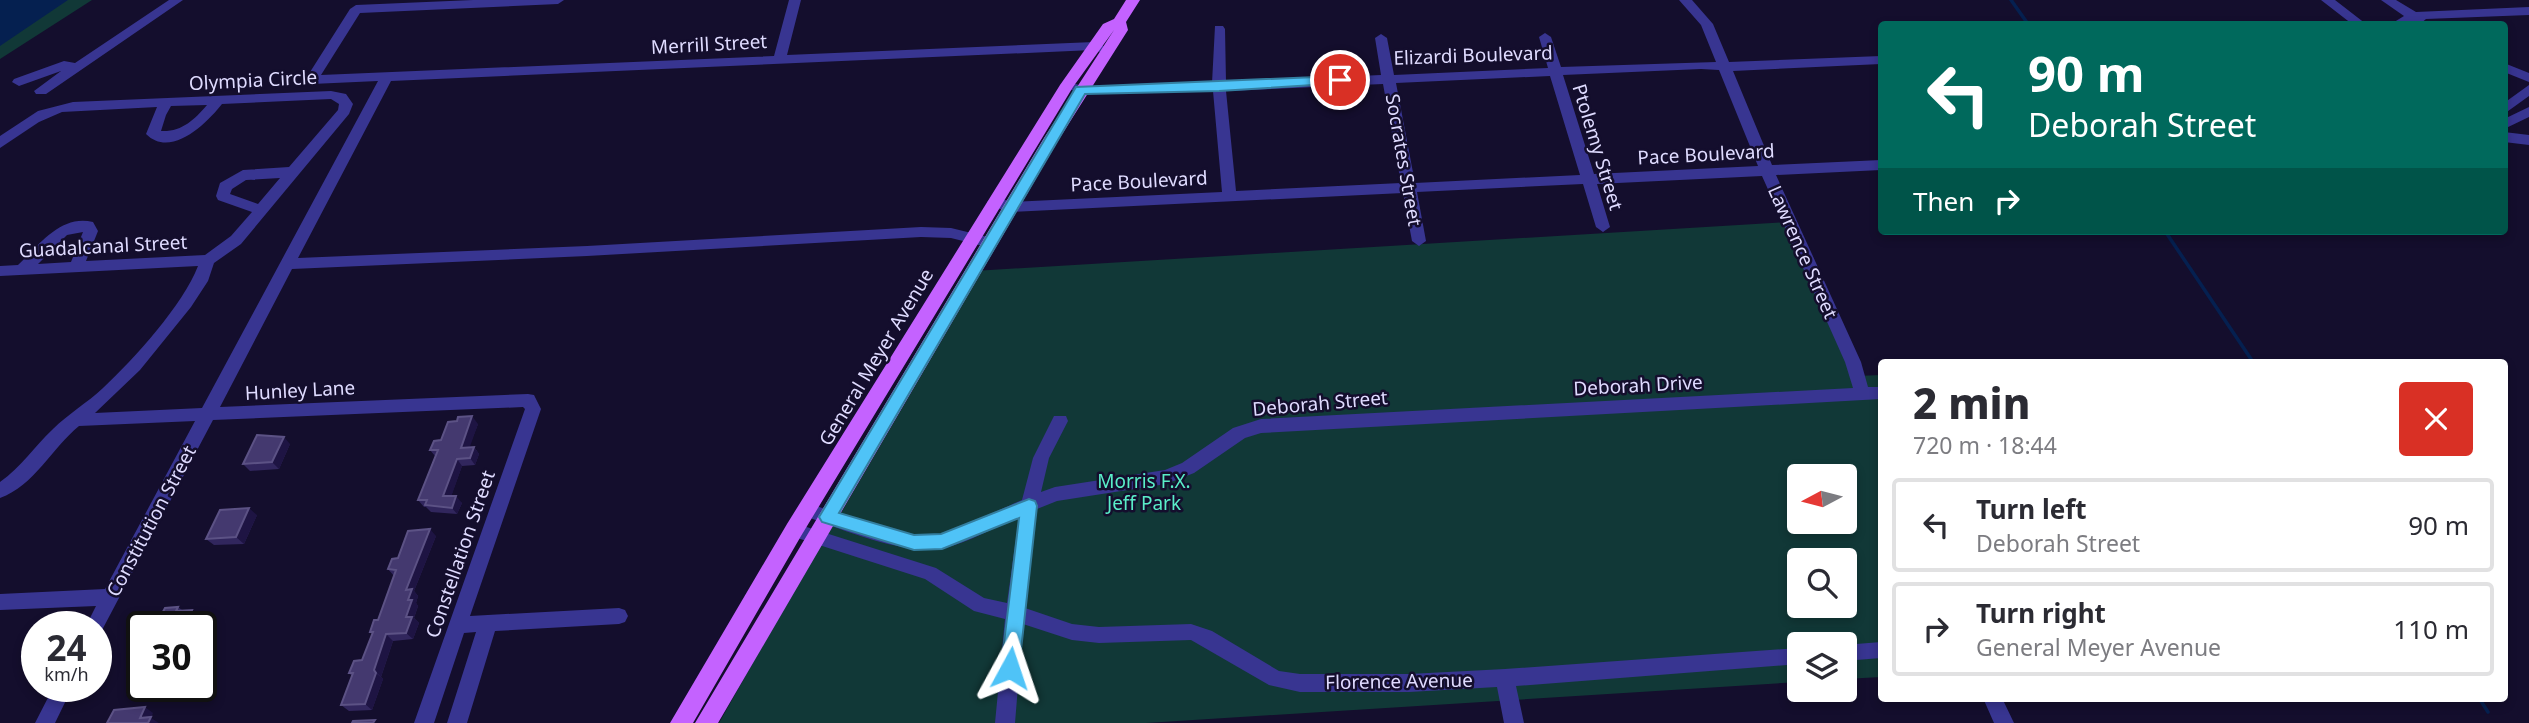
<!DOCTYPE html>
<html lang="en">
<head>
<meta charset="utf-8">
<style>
  :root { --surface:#fff; --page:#f2f2f3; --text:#2b2b33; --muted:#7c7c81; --line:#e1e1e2 }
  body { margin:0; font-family:"Noto Sans",sans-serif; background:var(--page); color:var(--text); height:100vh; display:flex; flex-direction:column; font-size:26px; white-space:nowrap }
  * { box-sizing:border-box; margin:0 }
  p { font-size:23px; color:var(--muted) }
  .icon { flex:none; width:38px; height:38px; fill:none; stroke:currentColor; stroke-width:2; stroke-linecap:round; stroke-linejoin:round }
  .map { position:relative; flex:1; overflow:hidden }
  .drawer { position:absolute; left:1878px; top:359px; width:630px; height:343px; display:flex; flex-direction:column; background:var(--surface); border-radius:7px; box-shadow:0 4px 10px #0003 }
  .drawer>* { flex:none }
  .guide { position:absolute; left:1878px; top:21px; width:630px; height:214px; border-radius:7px; box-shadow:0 4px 10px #0003; background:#00695c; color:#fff; overflow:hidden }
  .needle { width:46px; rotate:263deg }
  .fabs { position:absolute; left:1787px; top:464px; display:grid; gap:14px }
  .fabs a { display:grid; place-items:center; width:70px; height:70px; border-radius:7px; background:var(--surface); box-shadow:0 4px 10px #0003; font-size:35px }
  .speed { position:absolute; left:21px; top:611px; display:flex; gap:14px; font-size:35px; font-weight:700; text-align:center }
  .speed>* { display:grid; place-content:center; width:91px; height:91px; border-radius:50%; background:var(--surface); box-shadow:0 4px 10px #0003; line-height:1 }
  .speed small { font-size:18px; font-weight:400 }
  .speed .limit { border:4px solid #111; border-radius:10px; background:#fff; color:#111 }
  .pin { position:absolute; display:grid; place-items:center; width:60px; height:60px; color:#fff; margin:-30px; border:4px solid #fff; border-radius:50%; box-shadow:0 2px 7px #0007 }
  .me { position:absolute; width:77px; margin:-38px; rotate:5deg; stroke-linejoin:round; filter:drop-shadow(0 0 5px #0008) }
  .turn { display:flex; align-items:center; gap:24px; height:147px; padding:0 35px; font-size:32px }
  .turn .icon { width:91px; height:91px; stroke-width:2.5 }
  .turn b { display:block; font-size:49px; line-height:60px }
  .then { display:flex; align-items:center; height:66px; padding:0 35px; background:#0003; gap:14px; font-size:26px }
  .round { display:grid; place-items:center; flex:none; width:74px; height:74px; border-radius:7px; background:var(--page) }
  .summary { display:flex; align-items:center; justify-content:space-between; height:119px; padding:0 35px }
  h1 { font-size:42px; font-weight:800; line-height:52px }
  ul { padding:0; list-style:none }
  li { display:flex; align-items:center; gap:21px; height:94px; margin:0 14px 10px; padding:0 21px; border:4px solid var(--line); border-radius:7px }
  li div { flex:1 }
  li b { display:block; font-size:26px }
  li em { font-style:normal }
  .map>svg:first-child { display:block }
</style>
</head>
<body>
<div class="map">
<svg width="2529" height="723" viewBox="0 0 2529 723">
  <rect width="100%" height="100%" fill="#140e2d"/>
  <!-- green -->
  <path fill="#113837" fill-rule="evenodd" d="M62 0H92L0 59V43Z
    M1790 222 1857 376 1881 375V677L1845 679 1844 644H1799V682L1146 723H719L974 271ZM1799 476H1844V522H1799ZM1799 560H1844V606H1799Z"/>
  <!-- water -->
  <path fill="#052050" d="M0 0H68L0 46Z"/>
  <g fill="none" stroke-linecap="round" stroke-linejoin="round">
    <!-- stream -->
    <path stroke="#052050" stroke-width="3.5" d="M2011 0 2028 24
      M2165 231 2253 362
      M2479 698 2488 712"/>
    <!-- minor -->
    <path fill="#383591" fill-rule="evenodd" d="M169 0H183L46 94H36L34 91 61 71 19 86 12 82 14 79 64 61 75 63Z
      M473 0H564L558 4 360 13 321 75 774 56 789 0H801L787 55 1094 42 1113 50 1107 54 1093 50 391 81 298 258 587 246 921 227 951 228 996 239 998 243 991 248 951 238 921 237 587 256 292 269 220 407 528 394 534 395 541 409 470 616 619 608 625 610 628 616 625 622 619 624 495 631 467 723H447L476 632 464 633 434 723H414L525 409 523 407 213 420 101 632 96 634V626H86L96 606 0 610V594L105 589 195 421 79 426C52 448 34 486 0 498V482C21 467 34 447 53 429 68 414 87 403 103 388 134 359 183 305 198 266L0 276V266L18 265C39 245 61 214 93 222L98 231 86 261 205 255 231 236 252 212 218 200 216 196 220 183 243 170 289 167 338 110 339 104 331 99 222 104C207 123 171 159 146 134L157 107 62 112 39 122 0 148V136L38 111 73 102 331 91 346 94 353 104 349 114 241 244 214 263 208 281 191 307 140 370 95 413 202 408 378 81 312 84 305 80 350 9 356 5ZM207 105C194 120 182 132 161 131L166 115 171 106ZM280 178 258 204 230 194 232 189 246 180ZM83 232 71 262 38 264 67 235Z
      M1679 0H1692L1713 24 1729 62 1881 56V64L1733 71 1772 165 1881 160V170L1776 175 1861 362 1868 387H1881V399L1261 433 1245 438 1194 473 1166 484 1057 501 1037 509 1025 608 1072 624 1099 627 1191 624 1212 631 1279 671 1300 674H1409L1505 669 1799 648V664L1516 686 1524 723H1504L1497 687 1409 692H1300L1269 685 1191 640 1099 643 1072 640 1023 624 1015 723H995L1005 619 974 611 925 579 788 535 785 530 788 525 794 523 936 568 984 598 1007 603 1019 517C995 527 969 542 944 548 907 557 838 528 802 515L799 510 802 505 808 503C842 515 905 541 941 534 962 529 1000 509 1022 500L1033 458 1054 416H1066L1068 421 1049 458 1041 492 1055 487 1165 470 1182 463 1233 428 1261 419 1853 388 1845 362 1762 176 1597 184 1610 227 1603 232 1596 227 1583 184 1417 192 1426 241 1419 246 1412 241 1403 193 1012 212 989 206 987 202 994 197 1012 202 1222 192 1213 91 1081 94 1060 85 1067 81 1082 86 1212 83 1215 26H1223L1225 29 1226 82 1381 75 1375 38 1381 34 1387 38 1394 75 1548 68 1539 37 1545 33 1551 37 1561 67 1716 62 1701 25ZM1701 69 1719 70 1758 166 1594 174 1563 75ZM1550 76 1580 175 1415 183 1396 83ZM1383 84 1401 183 1236 191 1226 91Z
      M2321 0H2335L2366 24H2352Z
      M2381 0H2396L2416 12 2529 7V15L2426 19 2420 24 2413 21 2406 24H2391L2404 16Z
      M2504 63 2529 73V82L2504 72Z
      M2529 85V96L2504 114V103Z
      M2529 107V117L2504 129V119Z
      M2504 132 2529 135V145L2504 142Z
      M1881 642V658L1844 661V645Z
      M54 686H73L55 723H35Z
      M1983 698H2002L2014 723H1994Z"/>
    <!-- major -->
    <path fill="#c462ff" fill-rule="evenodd" d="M1126 0H1140L1126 22 1128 30 1059 139 718 723H695L1044 138 1114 30 1073 87 801 536 693 723H670L787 524 1060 85 1103 24 1114 19Z"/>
  </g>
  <!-- wall -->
  <path fill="#31265d" d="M478 424 469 447H474L479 454 475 465 462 466 451 496 462 503 457 514 431 512 426 507H424L418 500 435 456 430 450 441 440Z
    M290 444 279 469 250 471 243 464Z
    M257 515 244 544 214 545 206 539Z
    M436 536 414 591 418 596 416 603 418 606 414 618 419 623 413 639 393 641 381 677 383 679 372 710 349 711 341 705 352 676 349 673 362 660 372 634 370 632 378 620 394 576 388 569 398 558Z
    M178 607 182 610H192L200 617H205L213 624 208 635 201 636V626H165L158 621Z"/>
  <!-- shaded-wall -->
  <path fill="#1e1443" d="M472 416 478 424 467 455 461 448Z
    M284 437 290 444 279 469 272 462Z
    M474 447 479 454 475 465 470 458Z
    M457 459 462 466 449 503 443 496Z
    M456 496 462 503 457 514 452 508Z
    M249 508 257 515 244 544 236 537Z
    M430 529 436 536 414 591 418 596 416 603 418 606 414 618 419 623 413 639 406 633V617L408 600 406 590Z
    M192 610 200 616 197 623 189 616Z
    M205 617 213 624 208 635 201 630V626Z
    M386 634 393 641 381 677 374 670Z
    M376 673 383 679 372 710 365 704Z
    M145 707 153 713 151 718 159 723H147L140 718Z"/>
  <!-- building -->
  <path fill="#44396f" stroke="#5c5285" stroke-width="2" d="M472 416 461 448 474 447 470 458 457 459 443 496H456L452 508 425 505 427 500H418L438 450H430L434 441 441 440 448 422 457 421 458 417Z
    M257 435 284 437 272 462 243 464Z
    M249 508 236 537 206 539 220 510Z
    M430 529 406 590 412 589 408 600H412L406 617H412L406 633 386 634 374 670 376 673 365 704 341 705 353 673H349L354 661 362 660 373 632H370L374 620H378L396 570 388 569 392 559 398 558 408 531Z
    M178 607 176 611 192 610 189 616 205 617 201 626H168L171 620 158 621 165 608Z
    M145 707 140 718 151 717 148 723H107L114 710Z
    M375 720 373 723H352L353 721Z"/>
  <!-- route -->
  <path fill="#4fc3f7" stroke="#337fa1" stroke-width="2" d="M1340 76 1345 77V83L1219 91 1085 94 839 513 914 535 941 534 1029 499 1035 501 1037 506 1019 668 1017 674 1010 676 1003 674 1001 668 1019 518 942 549 914 550 822 522 819 517 822 512 1076 87Z"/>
  <g text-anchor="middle" stroke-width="5" stroke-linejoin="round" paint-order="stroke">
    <!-- street labels -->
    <g font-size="19" fill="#dfdbff" stroke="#140e2d">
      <text transform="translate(709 44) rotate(-3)" y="7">Merrill Street</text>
      <text transform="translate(1473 55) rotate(-2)" y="7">Elizardi Boulevard</text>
      <text transform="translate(253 80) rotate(-3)" y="7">Olympia Circle</text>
      <text transform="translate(1598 147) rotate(73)" y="7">Ptolemy Street</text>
      <text transform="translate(1706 154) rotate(-3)" y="7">Pace Boulevard</text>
      <text transform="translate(1404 160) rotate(80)" y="7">Socrates Street</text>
      <text transform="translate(1139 181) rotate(-3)" y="7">Pace Boulevard</text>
      <text transform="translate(103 246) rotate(-3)" y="7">Guadalcanal Street</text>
      <text transform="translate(1803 252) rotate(66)" y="7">Lawrence Street</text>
      <text transform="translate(876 357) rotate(-59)" y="7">General Meyer Avenue</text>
      <text transform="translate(1638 385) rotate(-3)" y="7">Deborah Drive</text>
      <text transform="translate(300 390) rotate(-3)" y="7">Hunley Lane</text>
      <text transform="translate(1320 403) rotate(-5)" y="7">Deborah Street</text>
      <text transform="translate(151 521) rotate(-62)" y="7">Constitution Street</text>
      <text transform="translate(460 554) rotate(-71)" y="7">Constellation Street</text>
      <text transform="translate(1399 681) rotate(-1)" y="7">Florence Avenue</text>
    </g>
    <!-- park labels -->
    <g font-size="19" fill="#59edc8" stroke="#140e2d">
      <text x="1144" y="488">Morris F.X.<tspan x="1144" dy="22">Jeff Park</tspan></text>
    </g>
  </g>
</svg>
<div class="fabs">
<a><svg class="needle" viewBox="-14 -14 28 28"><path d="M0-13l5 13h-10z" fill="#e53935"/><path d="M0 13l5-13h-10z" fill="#7c7c81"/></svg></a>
<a><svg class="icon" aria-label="search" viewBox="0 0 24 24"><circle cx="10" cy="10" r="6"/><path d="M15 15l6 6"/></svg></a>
<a><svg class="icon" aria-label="layers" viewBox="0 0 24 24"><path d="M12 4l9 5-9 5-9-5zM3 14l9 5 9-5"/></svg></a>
</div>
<div class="speed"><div>24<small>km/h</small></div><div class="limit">30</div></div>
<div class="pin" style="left:1340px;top:80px;background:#d93025"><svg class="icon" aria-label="arrive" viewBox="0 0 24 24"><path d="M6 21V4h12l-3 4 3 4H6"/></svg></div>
<svg class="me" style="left:1010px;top:668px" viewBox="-20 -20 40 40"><path d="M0-17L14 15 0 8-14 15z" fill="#4fc3f7" stroke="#fff" stroke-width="4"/></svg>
<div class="guide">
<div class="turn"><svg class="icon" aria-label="left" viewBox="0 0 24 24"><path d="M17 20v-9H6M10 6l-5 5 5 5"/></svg><div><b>90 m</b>Deborah Street</div></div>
<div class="then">Then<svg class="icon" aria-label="right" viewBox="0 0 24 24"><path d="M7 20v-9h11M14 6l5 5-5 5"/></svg></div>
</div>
<section class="drawer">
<div class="summary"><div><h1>2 min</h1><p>720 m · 18:44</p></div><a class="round" style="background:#d93025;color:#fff"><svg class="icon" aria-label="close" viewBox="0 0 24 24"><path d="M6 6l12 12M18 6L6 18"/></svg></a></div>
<ul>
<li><svg class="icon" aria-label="left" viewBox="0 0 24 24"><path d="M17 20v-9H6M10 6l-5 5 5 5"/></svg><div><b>Turn left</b><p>Deborah Street</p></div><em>90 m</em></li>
<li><svg class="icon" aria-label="right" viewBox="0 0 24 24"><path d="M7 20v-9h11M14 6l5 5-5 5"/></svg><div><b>Turn right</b><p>General Meyer Avenue</p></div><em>110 m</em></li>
</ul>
</section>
</div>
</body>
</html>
